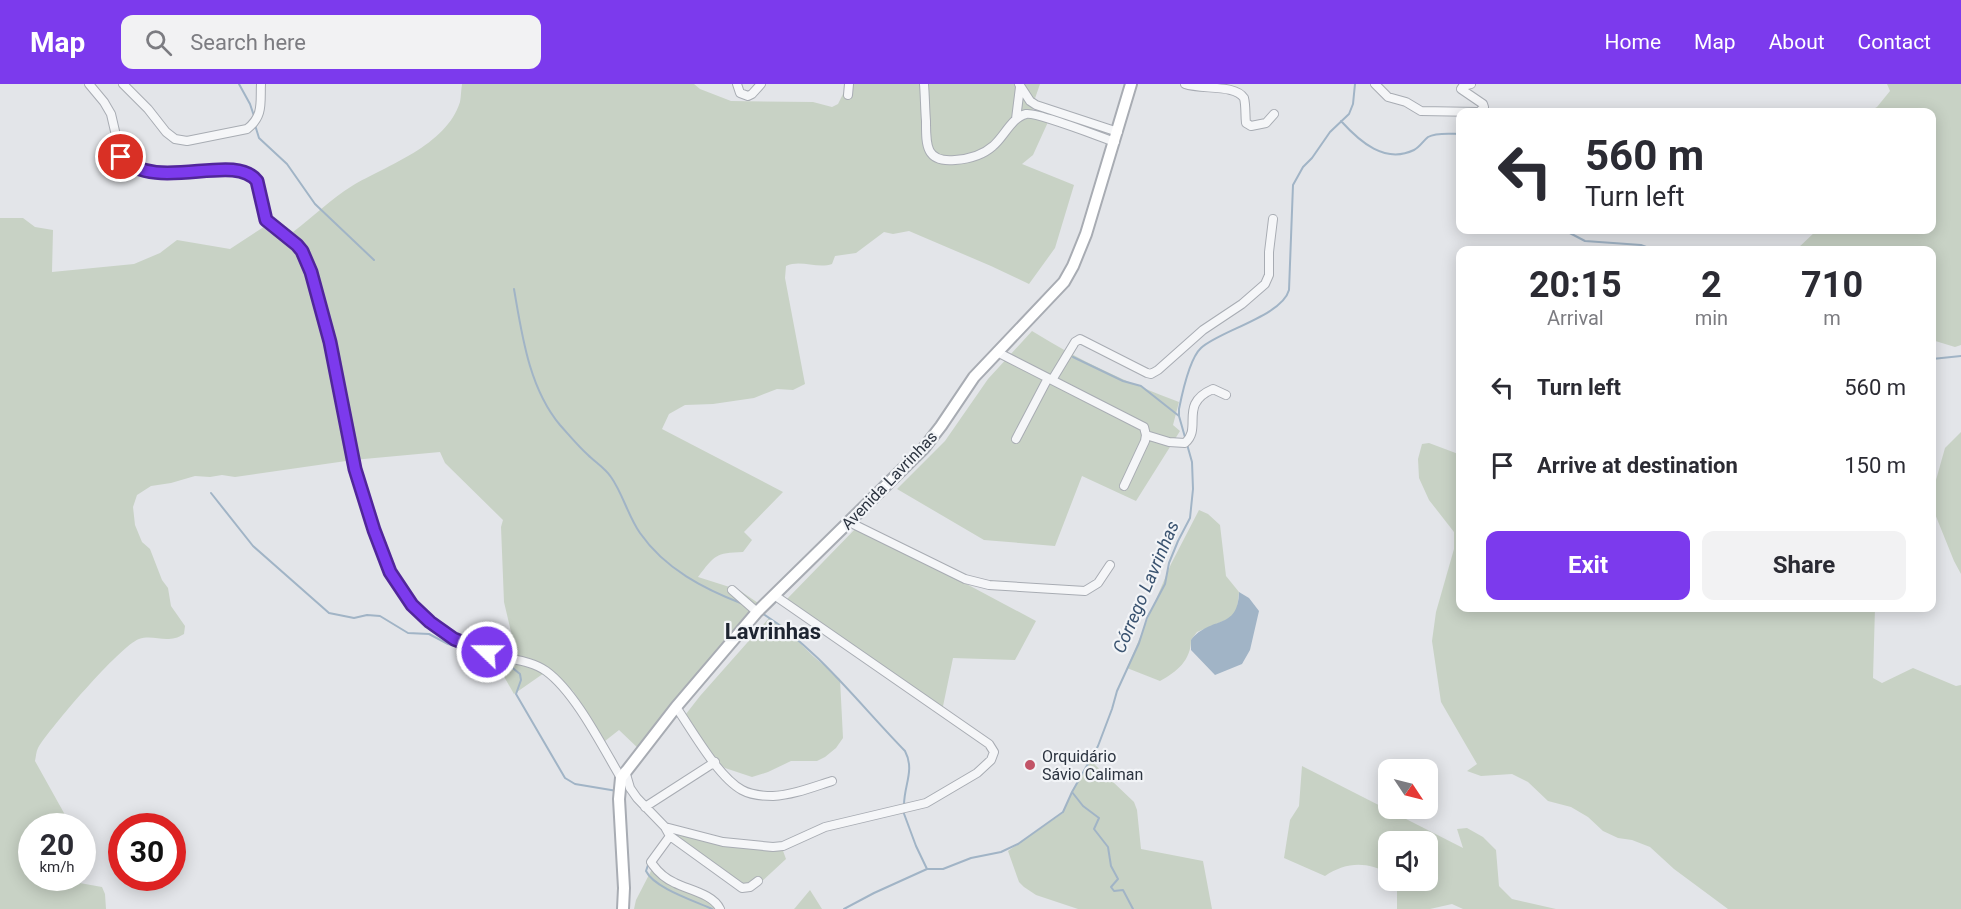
<!DOCTYPE html>
<html lang="en">
<head>
<meta charset="utf-8">
<style>
  :root { --surface:#fff; --page:#f2f2f3; --text:#2b2b33; --muted:#7c7c81; --accent:#7c3aed }
  body { margin:0; font-family:Roboto,sans-serif; background:var(--page); color:var(--text); height:100vh; display:flex; flex-direction:column; font-size:22px; white-space:nowrap }
  * { box-sizing:border-box; margin:0 }
  p { font-size:20px; color:var(--muted) }
  .icon { flex:none; width:33px; height:33px; fill:none; stroke:currentColor; stroke-width:2; stroke-linecap:round; stroke-linejoin:round }
  .map { position:relative; flex:1; overflow:hidden }
  .drawer { position:absolute; left:1456px; top:162px; width:480px; height:366px; display:flex; flex-direction:column; background:var(--surface); border-radius:12px; box-shadow:0 3px 15px #0003 }
  .drawer>* { flex:none }
  .hud { position:absolute; left:1456px; top:24px; width:480px; height:126px; border-radius:12px; box-shadow:0 3px 15px #0003; background:#fff; color:var(--text); overflow:hidden }
  .needle { width:39px; rotate:125deg }
  .fabs { position:absolute; left:1378px; top:675px; display:grid; gap:12px }
  .fabs a { display:grid; place-items:center; width:60px; height:60px; border-radius:12px; background:var(--surface); box-shadow:0 3px 15px #0003; font-size:30px }
  .speed { position:absolute; left:18px; top:729px; display:flex; gap:12px; font-size:30px; font-weight:700; text-align:center }
  .speed>* { display:grid; place-content:center; width:78px; height:78px; border-radius:50%; background:var(--surface); box-shadow:0 3px 15px #0003; line-height:1 }
  .speed small { font-size:15px; font-weight:400 }
  .speed .limit { border:9px solid #d22; background:#fff; color:#111 }
  .pin { position:absolute; display:grid; place-items:center; width:51px; height:51px; color:#fff; margin:-26px; border:3px solid #fff; border-radius:50%; box-shadow:0 2px 6px #0007 }
  .me { position:absolute; width:66px; margin:-33px; rotate:292deg; stroke-linejoin:round; filter:drop-shadow(0 0 4px #0008) }
  .turn { display:flex; align-items:center; gap:21px; height:126px; padding:0 30px; font-size:27px }
  .turn .icon { width:78px; height:78px; stroke-width:2.5 }
  .turn b { display:block; font-size:42px; line-height:51px }
  .eta { display:flex; justify-content:space-evenly; align-items:center; height:102px; text-align:center }
  .eta b { font-size:36px; font-weight:700; line-height:42px }
  .action { display:flex; gap:12px; margin-top:auto; padding:12px 30px }
  .action a { flex:1; height:69px; border-radius:12px; background:var(--accent); color:#fff; font-size:24px; font-weight:700; line-height:69px; text-align:center }
  .action a+a { background:var(--page); color:var(--text) }
  ul { padding:0; list-style:none }
  li { display:flex; align-items:center; gap:18px; height:78px; padding:0 30px }
  li div { flex:1 }
  li b { display:block; font-size:22px }
  li em { font-style:normal }
  header { display:flex; align-items:center; gap:36px; box-sizing:border-box; height:84px; padding:0 30px; background:var(--accent); color:#fff }
  header strong { font-size:28px }
  nav { display:flex; gap:33px; margin-inline-start:auto; font-size:21px }
  .search { width:420px; height:54px; background:var(--page); display:flex; align-items:center; gap:15px; box-sizing:border-box; padding:0 21px; border-radius:12px; color:var(--muted); font-size:22px }
  .map>svg:first-child { display:block }
</style>
</head>
<body>
<header>
<strong>Map</strong>
<div class="search"><svg class="icon" aria-label="search" viewBox="0 0 24 24"><circle cx="10" cy="10" r="6"/><path d="M15 15l6 6"/></svg>Search here</div>
<nav><a>Home</a><a>Map</a><a>About</a><a>Contact</a></nav>
</header>
<div class="map">
<svg width="1961" height="825" viewBox="0 0 1961 825">
  <rect width="100%" height="100%" fill="#e3e5e9"/>
  <!-- green -->
  <path fill="#c8d2c5" d="M462 0H694L700 5 731 17 813 18 832 23 838 20 848 0H1040L1032 23 1033 26 1045 30 1048 38 1033 71 1022 80 1074 101 1055 164 1029 200 991 182 909 147 893 150 884 148 856 169 835 172 832 180C817 185 800 175 786 182L785 194 805 300 793 306 777 305 754 314 713 320 685 321 669 330 662 345 783 408 744 448 752 456 743 468C715 469 715 471 698 493L739 506 764 523 641 667 619 646 605 657 573 607 547 587 514 610 499 584 516 569 504 518 501 443 503 436 445 379 440 368 353 376 235 393 222 391 210 393 195 392 171 399 151 402 137 411 133 423 135 441 142 458 150 465 162 496 168 504 171 522 185 542 184 550C167 561 155 550 139 555 120 562 50 644 38 664 36 668 36 672 35 677L69 738V742H32V794H71L74 798 102 803 105 810 106 825H0V134H23L35 143 53 146 52 188 134 180 160 169 177 156 230 165 276 135 293 148C313 133 331 115 352 102 387 81 446 62 460 18 461 13 461 6 462 0Z
    M1887 0H1961V261L1955 263 1932 256V166H1796L1817 146H1932V28H1867L1877 23 1890 7Z
    M1032 247C1080 277 1126 298 1179 318L1173 341 1180 347 1136 417 1082 392 1055 462 984 456 897 405 945 357 988 295Z
    M1961 348V490L1954 477 1933 425 1936 396 1945 364Z
    M1429 359 1461 371V524H1875L1873 594 1882 599 1913 584 1956 602 1961 601V825H1728L1674 785 1650 763 1632 756 1618 754 1603 747 1588 733 1571 723 1548 717 1528 698 1512 690 1481 692 1467 687 1477 680 1441 618 1432 557 1436 528 1454 465V448L1429 416 1419 394 1418 375 1422 360Z
    M1199 426 1208 430 1220 441 1226 492 1239 508 1237 526 1233 533 1197 548 1191 556C1191 576 1177 588 1160 597L1127 584 1171 480Z
    M858 442 1036 537 1015 576 953 574 942 627 787 515Z
    M769 534 782 541 813 572 840 595 843 654 836 664 825 673 817 677H791L768 688 752 693 725 684 715 676 686 630 700 612Z
    M1091 677 1134 718 1137 726 1141 765 1203 777 1212 825H1078L1036 811 1024 803 1019 798 1008 767 1063 729 1073 705Z
    M1302 682 1463 764 1457 745 1467 744 1483 753 1496 766 1499 802 1512 815 1556 825H1463L1452 820 1430 825H1397V807L1401 798 1400 797 1428 796V758H1389V790C1367 777 1346 778 1325 792L1284 774 1290 736 1299 722Z
    M670 747 782 764 786 775 760 799 742 801Z
    M652 785 723 825H634L636 816Z
    M810 806 822 825H794L795 824Z"/>
  <!-- water -->
  <path fill="#a1b4c6" d="M1239 508 1249 514 1259 527 1250 566 1242 580 1215 591 1191 566V556C1211 531 1238 547 1239 508Z"/>
  <g fill="none" stroke-linecap="round" stroke-linejoin="round">
    <!-- stream -->
    <path stroke="#a1b4c6" stroke-width="2" d="M239 0 250 20 254 32
      M1341 37C1360 58 1385 80 1414 66 1420 63 1423 57 1428 53 1437 48 1451 50 1461 50
      M255 41 259 54 287 80 315 120 374 176
      M1564 146 1585 157 1641 161 1654 166
      M514 205C522 251 529 304 560 341 569 351 578 362 588 371 595 378 605 384 611 393 623 410 628 432 640 449 665 485 704 505 743 520
      M1073 273 1123 297 1141 302 1179 332
      M1932 275 1961 272
      M211 409 253 462 329 529 354 534 367 531 380 532 408 549 429 550 448 560 477 569
      M762 529C818 565 859 620 905 667 915 686 904 701 904 721
      M485 572 509 581 520 590 521 596 516 610 565 694 575 700 617 707
      M1072 708 1083 722 1099 734 1094 745 1108 763 1111 782 1118 795 1111 803 1114 807 1123 806 1133 825
      M903 727 916 762 927 785
      M649 778 646 787C654 804 695 817 712 825
      M844 825 874 809 927 785H943L971 774 1001 768 1018 760 1063 728 1072 708 1098 662 1112 625 1117 607 1139 559 1147 534 1165 500 1169 479 1178 457 1190 434 1193 405 1192 378 1179 332V325C1182 310 1190 274 1201 264 1219 247 1282 232 1289 206L1293 101 1303 83 1312 74 1330 48 1349 30 1353 20 1355 0"/>
    <defs>
      <path id="street" d="M89 0 104 18 111 30 121 73 132 82 152 88 177 89 240 86 253 92 257 97C262 109 259 126 266 136 271 142 279 146 284 151 299 161 306 174 312 191 337 270 344 354 370 433 379 460 388 489 405 512 427 543 462 562 498 572 514 576 532 577 546 587 575 608 602 662 621 694
        M123 0 148 25 166 48 175 55 187 57 247 45C264 32 260 18 261 0
        M737 0 740 9 748 12 752 10 761 0
        M924 0C925 12 925 25 926 37 926 60 925 79 955 76 969 75 983 71 993 62 1004 53 1012 33 1026 30 1037 28 1100 53 1115 58
        M1019 0 1030 17 1036 21 1118 48
        M1185 0C1202 6 1235 0 1244 14 1246 22 1245 31 1246 39L1251 42 1266 39 1274 30
        M1375 0 1388 13 1406 18 1421 27 1479 28 1484 23 1483 20 1461 5 1463 2 1471 0
        M848 11 849 0
        M1016 35 1020 3
        M997 268 1144 343 1146 351 1145 357 1124 402
        M1052 296 1075 258 1080 255 1147 289 1151 290 1158 286 1203 246 1242 220 1265 200 1269 191V168L1273 135
        M1146 351 1169 358 1185 359C1203 344 1178 320 1213 305L1226 311
        M1016 355 1048 294
        M849 438 965 495 989 501 1085 507 1098 499 1110 481
        M732 506 757 528
        M676 623C692 646 718 693 742 706 751 711 763 712 773 712 793 711 813 703 832 697
        M625 687 630 704 637 714 665 743 723 758 773 763 783 762 825 743 926 719 977 689 991 676 994 668 989 660 774 511
        M645 723 715 678
        M665 743 670 752 742 804 750 803 758 797
        M670 752 651 778 653 781C658 788 666 795 675 799 689 806 713 810 720 825"/>
      <path id="secondary" d="M623 825 624 804 619 715 621 694 676 623 757 528 924 364 941 342 974 293 1064 198 1073 182 1086 150 1131 0"/>
    </defs>
    <!-- street casing -->
    <use href="#street" stroke="#a8acb3" stroke-width="10"/>
    <!-- secondary casing -->
    <use href="#secondary" stroke="#a8acb3" stroke-width="14"/>
    <!-- street -->
    <use href="#street" stroke="#f5f6f8" stroke-width="8"/>
    <!-- secondary -->
    <use href="#secondary" stroke="#fff" stroke-width="10"/>
  </g>
  <g fill="none" stroke-linecap="round" stroke-linejoin="round">
    <defs>
      <path id="route" d="M121 73C156 110 234 67 257 97L266 136 297 161 302 167 311 188 330 258 355 385 374 446 390 488 412 521 430 538 454 555 487 568"/>
    </defs>
    <!-- route casing -->
    <use href="#route" stroke="#51269a" stroke-width="15"/>
    <!-- route -->
    <use href="#route" stroke="#7c3aed" stroke-width="10"/>
  </g>
  <!-- markers -->
  <circle fill="#c25467" stroke="#f2f4f7" stroke-width="2" cx="1030" cy="681" r="6"/>
  <g text-anchor="middle" stroke-width="4.5" stroke-linejoin="round" paint-order="stroke">
    <!-- street labels -->
    <g font-size="16" fill="#2c3440" stroke="#f2f4f7">
      <text transform="translate(889 396) rotate(-46)" y="6">Avenida Lavrinhas</text>
    </g>
    <!-- poi labels -->
    <g font-size="16" fill="#2c3440" stroke="#f2f4f7" text-anchor="start">
      <text x="1042" y="678">Orquidário<tspan x="1042" dy="18">Sávio Caliman</tspan></text>
    </g>
    <!-- water labels -->
    <g font-size="18" font-style="italic" fill="#3a5370" stroke="#f2f4f7">
      <text transform="translate(1146 503) rotate(-67)" y="6">Córrego Lavrinhas</text>
    </g>
    <!-- district labels -->
    <g font-size="22" font-weight="bold" fill="#1e2531" stroke="#f2f4f7">
      <text x="773" y="555">Lavrinhas</text>
    </g>
  </g>
</svg>
<div class="fabs">
<a><svg class="needle" viewBox="-14 -14 28 28"><path d="M0-13l5 13h-10z" fill="#e53935"/><path d="M0 13l5-13h-10z" fill="#7c7c81"/></svg></a>
<a><svg class="icon" aria-label="sound" viewBox="0 0 24 24"><path d="M4 9h4l5-4v14l-5-4H4zM17 9q2 3 0 6"/></svg></a>
</div>
<div class="speed"><div>20<small>km/h</small></div><div class="limit">30</div></div>
<div class="pin" style="left:121px;top:73px;background:#d93025"><svg class="icon" aria-label="arrive" viewBox="0 0 24 24"><path d="M6 21V4h12l-3 4 3 4H6"/></svg></div>
<svg class="me" style="left:487px;top:568px" viewBox="-20 -20 40 40"><circle r="17" fill="#7c3aed" stroke="#fff" stroke-width="3"/><path d="M0-11L8 9 0 5-8 9z" fill="#fff"/></svg>
<div class="hud">
<div class="turn"><svg class="icon" aria-label="left" viewBox="0 0 24 24"><path d="M17 20v-9H6M10 6l-5 5 5 5"/></svg><div><b>560 m</b>Turn left</div></div>
</div>
<section class="drawer">
<div class="eta">
<div><b>20:15</b><p>Arrival</p></div>
<div><b>2</b><p>min</p></div>
<div><b>710</b><p>m</p></div>
</div>
<ul>
<li><svg class="icon" aria-label="left" viewBox="0 0 24 24"><path d="M17 20v-9H6M10 6l-5 5 5 5"/></svg><div><b>Turn left</b></div><em>560 m</em></li>
<li><svg class="icon" aria-label="arrive" viewBox="0 0 24 24"><path d="M6 21V4h12l-3 4 3 4H6"/></svg><div><b>Arrive at destination</b></div><em>150 m</em></li>
</ul>
<div class="action"><a>Exit</a><a>Share</a></div>
</section>
</div>
</body>
</html>
